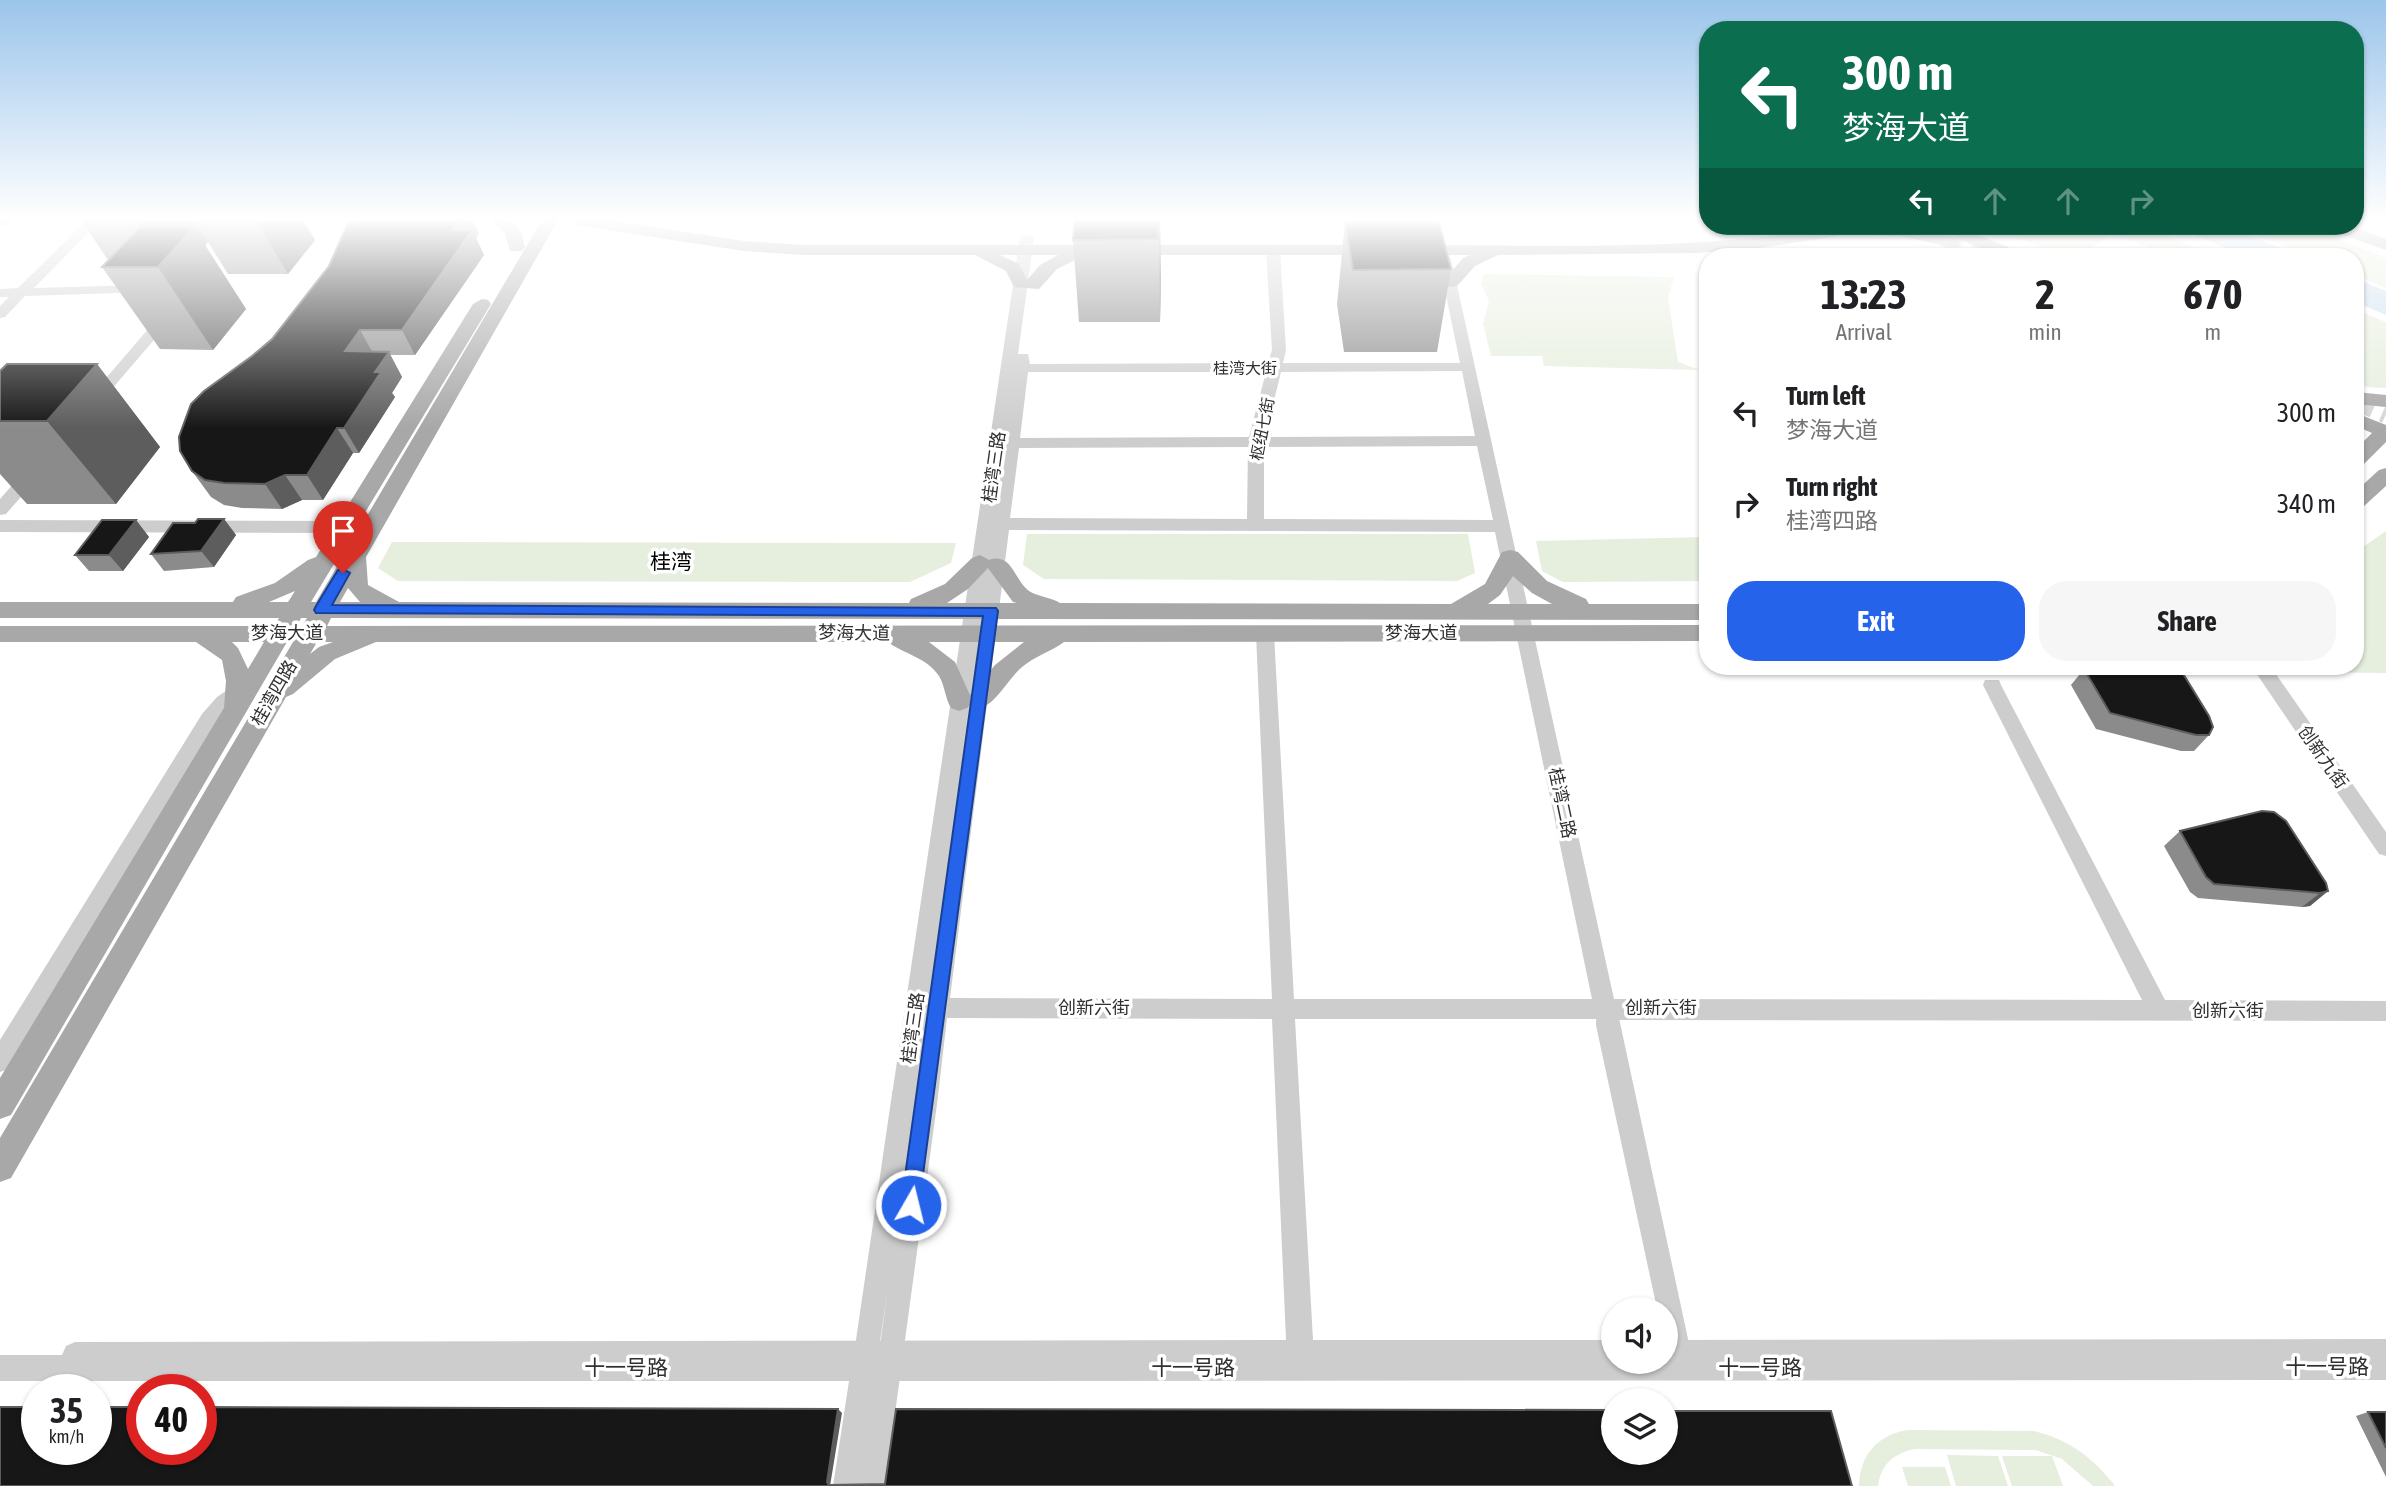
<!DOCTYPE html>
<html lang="en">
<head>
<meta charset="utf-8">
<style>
  :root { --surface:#fff; --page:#f6f6f6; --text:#202124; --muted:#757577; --accent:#2563eb }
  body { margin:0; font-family:"Asap Condensed","Noto Sans SC",sans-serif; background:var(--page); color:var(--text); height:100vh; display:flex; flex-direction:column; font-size:26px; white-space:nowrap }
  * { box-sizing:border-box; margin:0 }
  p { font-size:23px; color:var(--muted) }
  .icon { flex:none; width:38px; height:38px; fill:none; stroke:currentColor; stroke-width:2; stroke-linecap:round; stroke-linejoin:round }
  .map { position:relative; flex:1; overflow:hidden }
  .drawer { position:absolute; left:1699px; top:248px; width:665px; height:427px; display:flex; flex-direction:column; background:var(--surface); border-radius:28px; box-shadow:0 2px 5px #0004 }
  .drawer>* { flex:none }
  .top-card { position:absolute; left:1699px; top:21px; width:665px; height:214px; border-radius:28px; box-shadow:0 2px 5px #0004; background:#0b6e4f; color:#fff; overflow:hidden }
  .tools { position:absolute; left:1601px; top:1297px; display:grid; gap:14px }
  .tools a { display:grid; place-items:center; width:77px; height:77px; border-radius:50%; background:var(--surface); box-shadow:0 2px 5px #0004; font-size:35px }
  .speed { position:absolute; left:21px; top:1374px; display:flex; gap:14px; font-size:35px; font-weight:700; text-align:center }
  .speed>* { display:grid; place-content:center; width:91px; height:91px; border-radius:50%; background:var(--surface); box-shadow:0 2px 5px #0004; line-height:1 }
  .speed small { font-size:18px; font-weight:400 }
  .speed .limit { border:10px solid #d22; background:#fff; color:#111 }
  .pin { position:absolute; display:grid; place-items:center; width:60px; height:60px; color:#fff; margin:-72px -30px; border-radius:50% 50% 50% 0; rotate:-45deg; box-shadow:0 0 7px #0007 }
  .pin .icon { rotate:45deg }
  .me { position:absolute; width:77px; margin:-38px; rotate:8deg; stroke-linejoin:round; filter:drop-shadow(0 0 5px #0008) }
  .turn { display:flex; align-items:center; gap:24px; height:147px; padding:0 28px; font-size:32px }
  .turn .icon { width:91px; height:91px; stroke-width:2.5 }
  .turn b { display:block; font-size:49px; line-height:60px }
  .lanes { display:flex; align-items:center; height:66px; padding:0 28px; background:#0003; justify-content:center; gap:35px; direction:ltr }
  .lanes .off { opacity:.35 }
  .eta { display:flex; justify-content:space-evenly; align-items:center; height:119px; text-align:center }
  .eta b { font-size:42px; font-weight:700; line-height:49px }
  .cta { display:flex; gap:14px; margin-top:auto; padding:14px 28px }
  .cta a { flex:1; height:80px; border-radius:28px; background:var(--accent); color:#fff; font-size:28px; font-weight:700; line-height:80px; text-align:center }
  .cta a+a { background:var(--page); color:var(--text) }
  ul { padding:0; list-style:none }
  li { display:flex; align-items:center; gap:21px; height:91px; padding:0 28px }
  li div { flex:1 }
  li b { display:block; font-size:26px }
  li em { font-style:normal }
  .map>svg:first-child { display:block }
</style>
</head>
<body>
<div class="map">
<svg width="2386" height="1486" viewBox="0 0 2386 1486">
  <rect width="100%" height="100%" fill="#fff"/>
  <!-- green -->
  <path fill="#e6eedd" d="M1990 226H2142L2217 257H2172L2113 233 2080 257H2064Z
    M2234 226H2305L2386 258V288L2356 275V257H2314Z
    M1484 274 1674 277 1668 298 1678 362 1700 370 1544 366 1542 356H1491L1483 324 1489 301 1481 284Z
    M2356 310 2386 322V388L2367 387 2356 382Z
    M2386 531V673L2300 672 2297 667H2356V552Z
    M1027 534H1468L1475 573 1457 581 1044 579 1023 565Z
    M1708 537V581L1563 582 1542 571 1536 541Z
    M392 542 956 543 951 563 910 582 398 581 378 568Z
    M1908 1430 2034 1431C2068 1439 2094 1458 2115 1486H2093L2062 1459 2036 1450 1915 1449C1894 1453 1881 1464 1878 1486H1859C1860 1455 1877 1435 1908 1430Z
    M1947 1455 1998 1456 2008 1486H1956Z
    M2002 1456H2052L2063 1486H2012Z
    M1902 1467H1945L1951 1486H1908Z"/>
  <!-- water -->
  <path fill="#c8deef" d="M2172 226H2225L2303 257H2248Z
    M2356 279 2386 291V315L2356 302Z"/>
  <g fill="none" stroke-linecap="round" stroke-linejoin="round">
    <!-- major-tunnel -->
    <path stroke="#d6d6d6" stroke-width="19" stroke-dasharray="19 10" stroke-linecap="butt" d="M1918 226 1989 257
      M2356 401 2386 414"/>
    <!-- minor -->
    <path fill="#cdcdcd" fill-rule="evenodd" d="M87 220H101L34 288 143 285 150 289 148 292 25 296 5 317 0 318V306L9 297H0V289L18 288Z
      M1027 234 1034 238 1018 354H1028L1030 364 1268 363 1272 350 1266 250 1273 246 1280 250 1286 350 1283 363H1460L1439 261 1441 258H1451L1614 999 2142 1000 1983 685 1985 680H1999L2001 685 2165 1000 2386 1001V1021L1618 1020 1615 1026 1607 1029 1599 1026 1596 1019H1295L1313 1340H1614V1362H1666V1340L2386 1339V1380L876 1381 872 1407 873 1403 883 1399 893 1403 897 1413 887 1486H833L849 1381H0V1355H62L66 1346 75 1342 1286 1340 1272 1019 947 1018 938 1096 934 1104 926 1107 918 1104 915 1097 912 1103 904 1106 896 1103 892 1095 1020 238ZM1462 371 1475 436 1265 437 1281 372ZM1028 372H1266L1249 437 1020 438ZM1477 446 1493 520 1264 519V447ZM1248 447 1247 519 1010 518 1019 448ZM1009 530 1495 532 1592 999H1294L1274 634 1271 629H1259L1256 634 1272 999 950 998Z
      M166 313 171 314V320L99 404H89L86 401 89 398 161 314Z
      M34 466 40 467 42 471 40 475 6 514 0 515V499L28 467Z
      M0 520 346 521 354 527 346 533 0 532Z
      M2252 667H2271L2386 832V856L2379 854Z
      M245 678 252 680 254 685 252 690 216 724 8 1069 0 1072V1040L202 714 217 697Z"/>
    <!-- major -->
    <path fill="#a8a8a8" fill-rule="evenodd" d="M0 220H12L10 224 0 226Z
      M489 220C513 220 520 222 525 247L522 251H510L505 233Z
      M542 220H558L366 557 368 585 399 602 909 603 911 599 945 584 972 558 980 555 989 560C1012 552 1014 580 1029 591 1038 597 1051 597 1060 603L1451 604 1485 584 1502 552 1510 550 1518 552 1547 581 1586 599 1589 604H1708V620L331 618 327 626 1708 625V641L1064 642C1052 651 1035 656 1022 667 1008 679 996 704 979 709L970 705 967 708 959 711 951 708C945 698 945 686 939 676 926 657 904 654 888 642H376L335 659 293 694 286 697 11 1178 0 1182V1138L293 642H287L11 1115 0 1119V1078L224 708 226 681 222 660 196 642H0V626H274L279 618H0V602H233L236 597 275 583 308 560 316 557 473 304 482 299 488 300 491 304 311 602H316ZM988 568 1013 602 1017 603H947L968 589ZM1513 576 1532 593 1552 604H1488L1500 595ZM348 588 360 602H340ZM295 591 288 602H269ZM301 618H307L302 626H297ZM232 642H264L248 669 238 648ZM317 642H333L319 647 310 654ZM929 642H1024L995 665 970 695 955 662Z
      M568 220H608L744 241 804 245H1376L1385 250 1376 255H1085L1057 269 1039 289 1014 287 1006 271 975 255H804L744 251 576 225ZM1000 255H1058L1040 265 1027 280 1019 264Z
      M1839 226H1899L1958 238 1935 226H1957L2022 253 2025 257H2002L1958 239 1960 242 1958 246 1952 247 1899 236 1844 235 1753 249 1696 253 1498 255 1475 266 1457 286 1451 287 1445 286 1416 261 1425 256 1431 257 1450 273 1463 258 1470 255H1412L1403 250 1412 245C1554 245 1699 252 1839 226Z
      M2328 226H2351L2386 239V250L2330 230Z
      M2356 392 2386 395V407L2356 404Z
      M2356 413 2386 425V442L2363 465 2356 467V449L2372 433 2356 426Z
      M2386 468V486L2363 507 2356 509V491L2379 470Z"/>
    <!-- minor-bridge -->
    <path stroke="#cdcdcd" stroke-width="24" d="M1608 1024 1682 1368
      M864 1368 904 1095
      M883 1413 926 1096"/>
  </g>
  <!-- wall -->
  <path fill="#8b8b8b" d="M81 220H303L315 240 288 274H228L208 242 205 245 246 309 213 350 160 349 102 267 108 260Z
    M365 220H472L479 233 476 238 484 255 415 355H390L402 377 392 393 395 397 359 453H353L323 500H302L282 509 242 508 224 505 211 497 192 471 252 356 272 339Z
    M1160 220 1161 277 1160 322H1079L1073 240Z
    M1345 222 1451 269 1437 352H1344L1337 304Z
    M97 364 160 447 116 504H27L0 474V371Z
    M224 519 236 535 214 567 164 571 151 554 195 523Z
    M136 520 149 537 123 571H89L75 555Z
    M2084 669 2209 735 2194 751H2181L2096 729 2071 685Z
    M2180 831 2328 891 2310 906 2302 907 2198 898 2190 892 2164 846Z
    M2368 1412H2386V1477L2356 1416Z"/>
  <!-- shaded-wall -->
  <path fill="#5d5d5d" d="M137 220H194L208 242 205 245 246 309 213 350 158 267 163 261Z
    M256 220H303L315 240 288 274Z
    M460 220H472L479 233 476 238 484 255 415 355 402 330 453 230Z
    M1159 220H1160L1161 277 1160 322Z
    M360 330 374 355 345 351Z
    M389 352 402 377 392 393 395 397 359 453 344 428 375 372Z
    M97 364 160 447 116 504 47 421Z
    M337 428 353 453 323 500 307 475Z
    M285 475 302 500 282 509 265 484Z
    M224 519 236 535 214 567 201 551Z
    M136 520 149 537 123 571 109 555Z
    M2328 891 2310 906 2302 907 2320 893Z
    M838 1409 842 1413 830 1486 827 1482Z"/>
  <!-- building -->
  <path fill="#171717" stroke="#5d5d5d" stroke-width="2" d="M365 220H460L453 230H472L402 330H360L345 351 389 352 375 372H381L344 428H337L307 475H285L265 484 224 483 205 480 192 471 180 451 179 437 191 404 204 391 252 356 272 339 329 266 348 223Z
    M1075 220H1159L1158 239 1073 240Z
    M1345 222H1439L1451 269 1353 270Z
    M140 227H194L158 267H102Z
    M7 364H97L47 421H0V371Z
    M198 519H224L201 551 151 554 173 523H195Z
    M102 520H136L109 555H75Z
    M2092 667H2179L2209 716 2213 727 2209 735H2196L2110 713 2084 669Z
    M2262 811 2274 812 2286 821 2326 883 2328 891 2320 893 2214 884 2206 877 2180 831Z
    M0 1407H37V1449H96V1407H142V1449H201V1407L838 1409 827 1482 829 1485 885 1484 896 1409 1614 1410V1452H1666V1411H1831L1852 1486H0Z
    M2368 1412H2386V1448Z"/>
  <!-- sky -->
  <linearGradient id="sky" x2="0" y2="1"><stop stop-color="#9bc5eb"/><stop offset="0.51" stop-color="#fff"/><stop offset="1" stop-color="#fff" stop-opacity="0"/></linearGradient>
  <rect width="2386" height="428" fill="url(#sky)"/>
  <!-- route -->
  <path fill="#2563eb" stroke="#184099" stroke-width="2" d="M343 569 350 573 332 605 996 608 998 611 918 1212 911 1215 904 1212 901 1205 983 616 316 613 314 610 316 606 338 570Z"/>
  <g text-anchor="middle" stroke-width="7" stroke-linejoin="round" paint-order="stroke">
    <!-- far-street labels -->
    <g font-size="16" fill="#303030" stroke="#fff">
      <text x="1245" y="374">桂湾大街</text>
      <text transform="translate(1262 429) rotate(-79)" y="6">枢纽七街</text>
    </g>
    <!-- street labels -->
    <g font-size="18" fill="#303030" stroke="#fff">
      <text transform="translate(994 467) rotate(-82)" y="6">桂湾三路</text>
      <text x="287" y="639">梦海大道</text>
      <text transform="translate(854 633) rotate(1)" y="6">梦海大道</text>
      <text x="1421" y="639">梦海大道</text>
      <text transform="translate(274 693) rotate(-60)" y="6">桂湾四路</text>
      <text transform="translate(2323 757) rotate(55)" y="6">创新九街</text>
      <text transform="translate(1562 803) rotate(78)" y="6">桂湾二路</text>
      <text x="1094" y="1014">创新六街</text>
      <text x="1661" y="1014">创新六街</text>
      <text x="2228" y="1017">创新六街</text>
      <text transform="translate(913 1028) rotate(-82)" y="6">桂湾三路</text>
    </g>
    <!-- quarter labels -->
    <g font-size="21" fill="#000" stroke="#fff">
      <text x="671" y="569">桂湾</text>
    </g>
    <!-- near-street labels -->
    <g font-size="21" fill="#303030" stroke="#fff">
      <text x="2327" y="1374">十一号路</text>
      <text x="626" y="1375">十一号路</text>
      <text x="1193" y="1375">十一号路</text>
      <text x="1760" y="1375">十一号路</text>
    </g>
  </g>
</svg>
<div class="tools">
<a><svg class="icon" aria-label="sound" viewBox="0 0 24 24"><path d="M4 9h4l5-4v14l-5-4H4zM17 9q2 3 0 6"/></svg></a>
<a><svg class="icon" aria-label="layers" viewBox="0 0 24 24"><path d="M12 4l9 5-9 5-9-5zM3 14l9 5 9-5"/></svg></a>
</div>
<div class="speed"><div>35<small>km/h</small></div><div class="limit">40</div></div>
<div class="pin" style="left:343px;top:573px;background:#d93025"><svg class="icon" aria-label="arrive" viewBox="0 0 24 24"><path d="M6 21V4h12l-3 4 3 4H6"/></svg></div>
<svg class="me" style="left:911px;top:1205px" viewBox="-20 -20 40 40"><circle r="17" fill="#2563eb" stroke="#fff" stroke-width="3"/><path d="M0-11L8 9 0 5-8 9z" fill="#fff"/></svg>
<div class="top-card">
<div class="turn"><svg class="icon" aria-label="left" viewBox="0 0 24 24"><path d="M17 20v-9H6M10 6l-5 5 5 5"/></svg><div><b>300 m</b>梦海大道</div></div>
<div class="lanes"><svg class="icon" aria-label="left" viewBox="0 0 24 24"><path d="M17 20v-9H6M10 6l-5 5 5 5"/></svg><svg class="icon off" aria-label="ahead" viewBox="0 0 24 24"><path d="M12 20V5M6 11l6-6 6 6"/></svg><svg class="icon off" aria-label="ahead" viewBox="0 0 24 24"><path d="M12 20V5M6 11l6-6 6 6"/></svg><svg class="icon off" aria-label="right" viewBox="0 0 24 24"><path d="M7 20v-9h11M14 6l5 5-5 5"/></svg></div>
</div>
<section class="drawer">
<div class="eta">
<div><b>13:23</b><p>Arrival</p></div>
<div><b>2</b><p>min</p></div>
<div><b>670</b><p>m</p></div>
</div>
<ul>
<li><svg class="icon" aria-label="left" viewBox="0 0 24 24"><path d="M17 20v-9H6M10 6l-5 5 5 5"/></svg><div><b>Turn left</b><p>梦海大道</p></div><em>300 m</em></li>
<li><svg class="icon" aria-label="right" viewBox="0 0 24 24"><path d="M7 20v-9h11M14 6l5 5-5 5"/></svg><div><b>Turn right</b><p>桂湾四路</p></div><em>340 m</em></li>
</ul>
<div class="cta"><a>Exit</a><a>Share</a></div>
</section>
</div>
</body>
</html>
